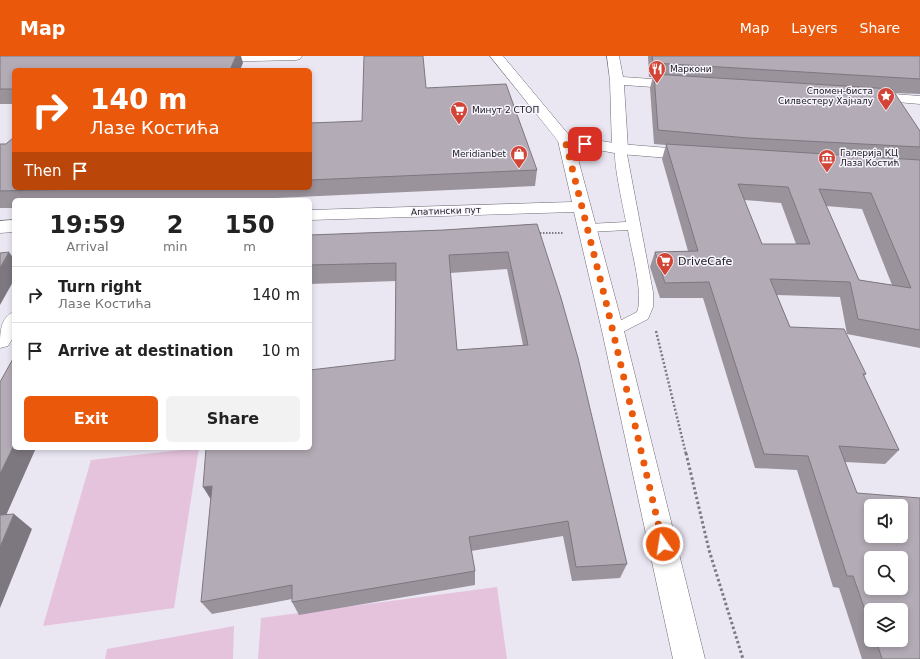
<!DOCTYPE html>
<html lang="en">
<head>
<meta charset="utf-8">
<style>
  :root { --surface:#fff; --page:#f2f2f2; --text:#222; --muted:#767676; --line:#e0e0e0; --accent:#ea580c }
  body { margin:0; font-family:"DejaVu Sans",sans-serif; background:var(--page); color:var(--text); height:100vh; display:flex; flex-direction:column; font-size:15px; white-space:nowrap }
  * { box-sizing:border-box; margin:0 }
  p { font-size:13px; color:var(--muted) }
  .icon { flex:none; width:22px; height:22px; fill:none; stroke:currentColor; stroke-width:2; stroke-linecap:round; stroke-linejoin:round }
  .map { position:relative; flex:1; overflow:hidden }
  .details { position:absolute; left:12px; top:142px; width:300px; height:252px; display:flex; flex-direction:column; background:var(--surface); border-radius:6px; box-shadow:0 2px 6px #0003 }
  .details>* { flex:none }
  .guide { position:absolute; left:12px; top:12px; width:300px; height:122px; border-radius:6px; box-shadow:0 2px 6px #0003; background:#ea580c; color:#fff; overflow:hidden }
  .fabs { position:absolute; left:864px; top:443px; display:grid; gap:8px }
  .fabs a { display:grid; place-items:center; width:44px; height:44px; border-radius:6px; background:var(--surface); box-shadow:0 2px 6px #0003; font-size:20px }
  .pin { position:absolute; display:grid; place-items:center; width:34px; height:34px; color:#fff; margin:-17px; border-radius:8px; box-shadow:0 2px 6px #0006 }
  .me { position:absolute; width:44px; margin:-22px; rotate:347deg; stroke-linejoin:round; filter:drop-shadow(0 0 3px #0008) }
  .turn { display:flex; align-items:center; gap:14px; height:84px; padding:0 12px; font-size:18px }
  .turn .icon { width:52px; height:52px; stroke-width:2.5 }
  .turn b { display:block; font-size:28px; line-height:34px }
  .then { display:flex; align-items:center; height:38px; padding:0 12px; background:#0003; gap:8px; font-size:15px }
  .eta { display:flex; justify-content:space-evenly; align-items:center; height:68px; text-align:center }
  .eta b { font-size:24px; font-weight:800; line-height:28px }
  .cta { display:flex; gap:8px; margin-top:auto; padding:8px 12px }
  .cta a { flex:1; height:46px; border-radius:6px; background:var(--accent); color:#fff; font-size:16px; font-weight:800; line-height:46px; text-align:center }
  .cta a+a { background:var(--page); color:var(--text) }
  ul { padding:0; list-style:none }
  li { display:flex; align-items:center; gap:12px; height:56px; padding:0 12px; border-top:1px solid var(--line) }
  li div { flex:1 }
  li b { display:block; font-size:15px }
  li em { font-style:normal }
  header { display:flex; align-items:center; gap:24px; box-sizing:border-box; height:56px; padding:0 20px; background:var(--accent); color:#fff }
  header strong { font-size:19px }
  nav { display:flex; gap:22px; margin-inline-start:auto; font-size:14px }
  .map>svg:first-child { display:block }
</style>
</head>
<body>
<header>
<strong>Map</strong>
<nav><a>Map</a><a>Layers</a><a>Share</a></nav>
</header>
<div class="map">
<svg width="920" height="603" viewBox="0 0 920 603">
  <rect width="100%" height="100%" fill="#eae7f3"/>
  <!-- green -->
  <path fill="#e5c3dd" d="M199 392 174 552 43 570 91 404Z
    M497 531 507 603H258L261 562Z
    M234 570 233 603H105L107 593Z"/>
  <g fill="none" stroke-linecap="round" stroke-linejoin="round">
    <defs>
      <path id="service" d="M620 90 624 91 626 93 653 236V251L648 263 613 281 608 279 605 275 608 271 637 256C644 238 631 194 628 174L588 176 583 175 581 172 583 169 588 168 626 166C624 154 611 99 616 91Z"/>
      <path id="pedestrian" d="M607 0H619L623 21 681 25 686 26 688 29 686 32 681 33 624 29 628 93 625 96 620 98 615 96 612 93 610 25Z
        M867 36 920 40V48L862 43 860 40 862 37Z"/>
      <path id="minor" d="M206 0H302L300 3 296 4 211 6 207 5 205 2Z
        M565 79 620 88 693 94 699 96 701 99 699 102 693 104 620 98 560 87 557 84 560 81Z
        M14 256V280L8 290 0 292C0 277 0 261 14 256Z"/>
      <path id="secondary" d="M490 0H503L573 84 624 275 705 603H673L602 275 574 156 310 164V154L572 146 558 85Z
        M14 164V176L0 177V165Z"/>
    </defs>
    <!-- service casing -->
    <use href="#service" stroke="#6e6b76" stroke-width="1"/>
    <!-- pedestrian casing -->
    <use href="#pedestrian" stroke="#6e6b76" stroke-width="1"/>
    <!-- minor casing -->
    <use href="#minor" stroke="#6e6b76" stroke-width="1"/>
    <!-- secondary casing -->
    <use href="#secondary" stroke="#6e6b76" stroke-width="1"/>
    <!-- path-far2 -->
    <path stroke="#7c7a81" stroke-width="2" stroke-dasharray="1.5 1.5" stroke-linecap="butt" d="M537 177H564"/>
    <!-- path-far1 -->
    <path stroke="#7c7a81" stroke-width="2.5" stroke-dasharray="2 2" stroke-linecap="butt" d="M656 275 686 398"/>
    <!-- path -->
    <path stroke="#7c7a81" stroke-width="3" stroke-dasharray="2.5 2.5" stroke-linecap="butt" d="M686 397 709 494 743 603"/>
    <!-- service -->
    <use href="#service" fill="#fff" fill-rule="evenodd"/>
    <!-- pedestrian -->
    <use href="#pedestrian" fill="#fff" fill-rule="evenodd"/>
    <!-- minor -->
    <use href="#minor" fill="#fff" fill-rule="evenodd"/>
    <!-- secondary -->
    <use href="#secondary" fill="#fff" fill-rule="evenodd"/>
  </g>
  <!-- wall -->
  <path fill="#9a939c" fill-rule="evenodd" d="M0 0 243 7 14 14V48H0Z
    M648 0H920V38L894 37 920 75V292L847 278 840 241 777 239 790 271 866 318 864 320 899 394 885 408 845 406 920 603H862L839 532 833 531 797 414 755 412 703 242H660L650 211 655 196 688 195 662 103 666 89 654 88 650 32 653 21H649ZM744 144 781 147 796 188H762ZM826 150 862 153 892 229 859 224ZM871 554 901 584H871Z
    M426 32 537 114 535 130 231 144H14V152H0V88L14 132H310V67L362 65Z
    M537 168 627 508 620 522 572 525 563 480 471 495 475 515V529L299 559 292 546V543L212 558 201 546 395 304 396 225 310 228V179L444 174ZM507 213 523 289 457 294 450 217Z"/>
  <!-- shaded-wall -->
  <path fill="#7d787f" d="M236 0H241L243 7 240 14H230Z
    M9 196 14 203V224L0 249V212Z
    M14 389V392H36L0 473V418Z
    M212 430 213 447 203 431Z
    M14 458 32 473 0 552V491Z"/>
  <!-- building -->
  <path fill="#b3abb5" stroke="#7d787f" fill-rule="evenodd" d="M0 0H236L230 14H14V33H0Z
    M364 0H423L426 32 506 28 537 114 310 124V67L362 65Z
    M652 0H920V23L653 7Z
    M654 18 892 33 920 75V91L748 82 658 74Z
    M14 81V132H122L0 135V88H6Z
    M666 88 920 104V274L858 263 850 226 770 223 790 271 844 273 866 318H863L899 394 839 390 857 437 920 442V603H882L876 584H901V554H871V571L853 520H847L808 400 764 398 709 226 665 227 655 196 698 195ZM738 128 788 131 810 188H762ZM819 133 871 137 911 232 859 224ZM871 450H901V480H871ZM871 502H901V532H871Z
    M537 168 561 242 578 302 627 508 576 511 568 465 469 481 475 515 292 546V529L201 546 212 430 203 431 206 392H310V314L395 304 396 207 310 209V179L444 174ZM508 196 528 289 457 294 449 199Z
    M9 196 0 212V197Z
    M14 301V389L0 418V326Z
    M14 458 0 491V459Z"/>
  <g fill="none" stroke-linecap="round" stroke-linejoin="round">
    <!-- route -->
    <path stroke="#ea580c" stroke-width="7" stroke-dasharray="0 12.6" d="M585 88 565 84 606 246 663 488"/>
  </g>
  <!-- icons -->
  <defs>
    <symbol id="restaurant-pin" viewBox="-11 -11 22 30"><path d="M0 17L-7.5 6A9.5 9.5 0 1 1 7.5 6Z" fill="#d24536" stroke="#f7f4fe"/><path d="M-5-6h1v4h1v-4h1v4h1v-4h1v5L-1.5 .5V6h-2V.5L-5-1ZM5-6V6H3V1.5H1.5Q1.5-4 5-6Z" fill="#fff"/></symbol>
    <symbol id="sight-pin" viewBox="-11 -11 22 30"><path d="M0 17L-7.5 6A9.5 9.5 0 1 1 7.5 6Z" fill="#d24536" stroke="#f7f4fe"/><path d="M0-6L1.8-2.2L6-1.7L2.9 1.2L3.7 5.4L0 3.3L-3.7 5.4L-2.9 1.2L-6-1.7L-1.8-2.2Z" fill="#fff"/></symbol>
    <symbol id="supermarket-pin" viewBox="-11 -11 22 30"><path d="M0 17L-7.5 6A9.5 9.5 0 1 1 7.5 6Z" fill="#d24536" stroke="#f7f4fe"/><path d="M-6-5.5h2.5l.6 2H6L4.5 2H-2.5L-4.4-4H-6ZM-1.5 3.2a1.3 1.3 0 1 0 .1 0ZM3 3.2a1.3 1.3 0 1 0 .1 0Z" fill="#fff"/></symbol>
    <symbol id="shop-pin" viewBox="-11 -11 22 30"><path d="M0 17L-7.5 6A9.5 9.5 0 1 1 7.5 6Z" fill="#d24536" stroke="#f7f4fe"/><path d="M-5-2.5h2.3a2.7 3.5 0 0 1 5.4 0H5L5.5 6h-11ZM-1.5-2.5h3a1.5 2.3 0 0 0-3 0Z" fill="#fff"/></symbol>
    <symbol id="museum-pin" viewBox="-11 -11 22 30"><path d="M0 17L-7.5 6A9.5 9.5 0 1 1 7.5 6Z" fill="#d24536" stroke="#f7f4fe"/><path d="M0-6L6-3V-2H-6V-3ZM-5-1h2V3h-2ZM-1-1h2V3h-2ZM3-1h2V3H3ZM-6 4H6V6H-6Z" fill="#fff"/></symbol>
  </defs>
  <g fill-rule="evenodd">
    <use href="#restaurant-pin" x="647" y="3" width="20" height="27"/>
    <use href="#sight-pin" x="876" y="30" width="20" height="27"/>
    <use href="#supermarket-pin" x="449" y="44" width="20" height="27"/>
    <use href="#shop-pin" x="509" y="88" width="20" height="27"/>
    <use href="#museum-pin" x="817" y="92" width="20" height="27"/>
    <use href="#supermarket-pin" x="655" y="195" width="20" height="27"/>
  </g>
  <g text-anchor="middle" stroke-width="3" stroke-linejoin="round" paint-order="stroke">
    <!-- far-poi labels -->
    <g font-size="9" fill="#1a191d" stroke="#f7f4fe" text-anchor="start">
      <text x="670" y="16">Маркони</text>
      <text x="873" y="38" text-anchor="end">Спомен-биста<tspan x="873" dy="10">Силвестеру Хајналу</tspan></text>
      <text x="472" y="57">Минут 2 СТОП</text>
      <text x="840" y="100">Галерија КЦ<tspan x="840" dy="10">Лаза Костић</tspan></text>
      <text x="506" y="101" text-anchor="end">Meridianbet</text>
    </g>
    <!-- far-street labels -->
    <g font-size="9" fill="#1a191d" stroke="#f7f4fe">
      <text transform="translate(446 155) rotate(-2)" y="3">Апатински пут</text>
    </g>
    <!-- poi labels -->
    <g font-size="11" fill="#1a191d" stroke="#f7f4fe" text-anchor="start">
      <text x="678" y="209">DriveCafe</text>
    </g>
  </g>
</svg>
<div class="fabs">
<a><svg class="icon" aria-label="sound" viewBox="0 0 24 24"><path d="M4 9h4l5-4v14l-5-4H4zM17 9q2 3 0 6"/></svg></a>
<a><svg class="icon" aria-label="search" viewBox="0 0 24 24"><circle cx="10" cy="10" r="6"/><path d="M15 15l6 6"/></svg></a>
<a><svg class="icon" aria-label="layers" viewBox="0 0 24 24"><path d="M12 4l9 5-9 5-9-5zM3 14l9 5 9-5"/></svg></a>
</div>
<div class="pin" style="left:585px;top:88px;background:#d93025"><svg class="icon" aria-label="arrive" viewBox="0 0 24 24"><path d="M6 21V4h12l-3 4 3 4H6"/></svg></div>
<svg class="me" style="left:663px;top:488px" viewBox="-20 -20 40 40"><circle r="17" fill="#ea580c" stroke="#fff" stroke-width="3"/><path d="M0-11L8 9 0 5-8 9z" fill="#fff"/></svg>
<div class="guide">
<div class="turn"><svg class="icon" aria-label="right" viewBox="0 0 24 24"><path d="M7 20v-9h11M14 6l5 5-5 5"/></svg><div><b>140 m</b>Лазе Костића</div></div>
<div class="then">Then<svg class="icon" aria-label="arrive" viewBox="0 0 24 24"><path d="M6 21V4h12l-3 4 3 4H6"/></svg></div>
</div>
<section class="details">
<div class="eta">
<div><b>19:59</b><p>Arrival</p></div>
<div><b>2</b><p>min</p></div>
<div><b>150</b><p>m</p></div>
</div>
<ul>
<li><svg class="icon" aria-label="right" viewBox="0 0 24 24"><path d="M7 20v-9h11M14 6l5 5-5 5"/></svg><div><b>Turn right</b><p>Лазе Костића</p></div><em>140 m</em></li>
<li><svg class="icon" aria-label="arrive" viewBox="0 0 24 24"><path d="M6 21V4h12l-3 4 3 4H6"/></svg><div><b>Arrive at destination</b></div><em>10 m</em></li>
</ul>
<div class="cta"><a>Exit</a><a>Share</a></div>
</section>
</div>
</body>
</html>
